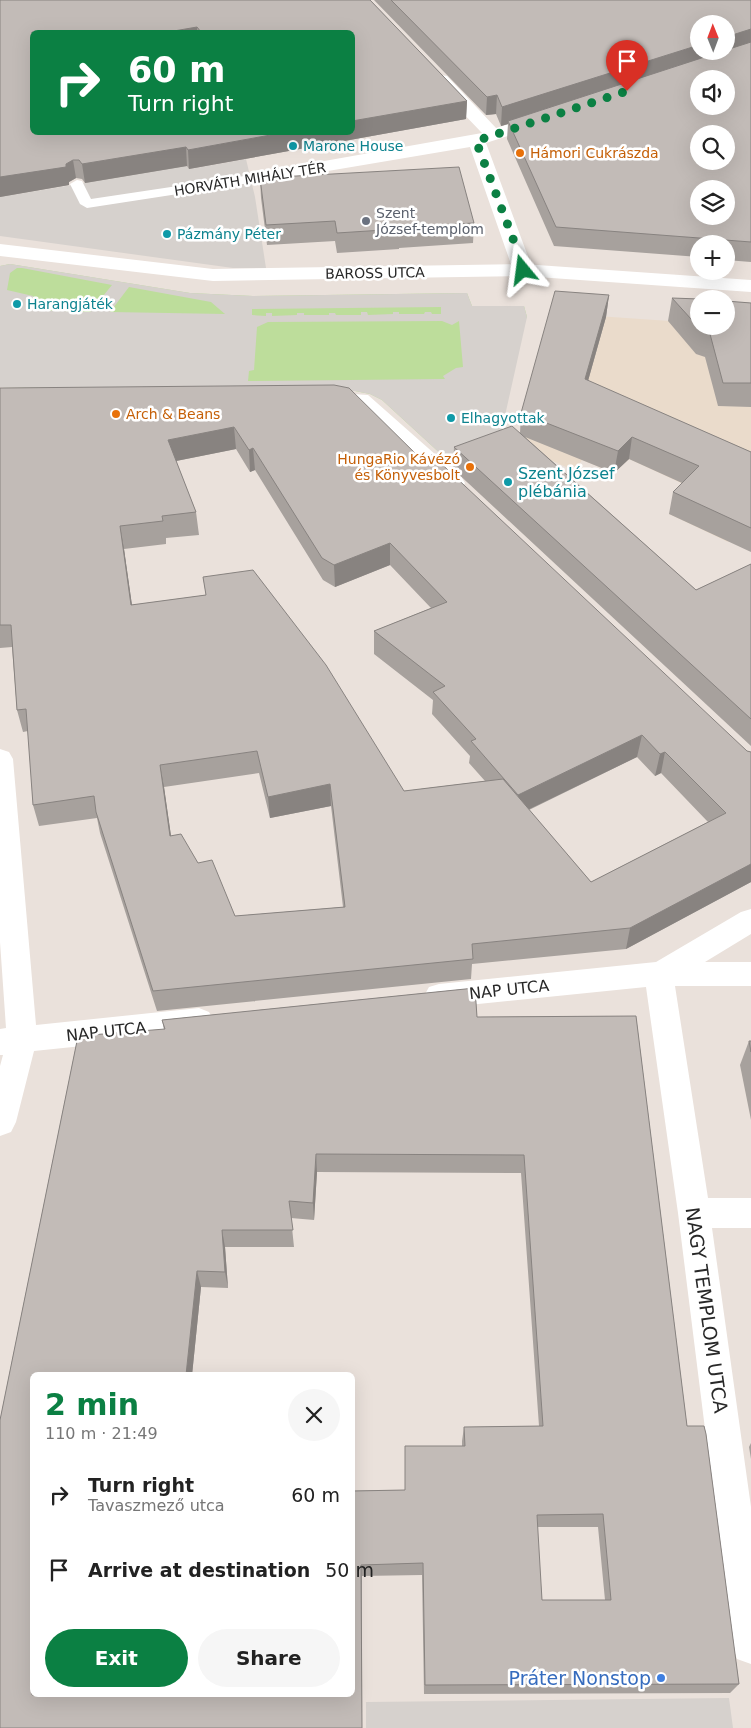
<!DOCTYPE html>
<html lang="en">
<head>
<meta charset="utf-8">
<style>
  :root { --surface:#fff; --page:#f6f6f6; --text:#222; --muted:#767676; --accent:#0b8043 }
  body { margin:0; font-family:"DejaVu Sans",sans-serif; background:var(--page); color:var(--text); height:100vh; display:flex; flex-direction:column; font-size:19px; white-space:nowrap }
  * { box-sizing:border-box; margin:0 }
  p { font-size:16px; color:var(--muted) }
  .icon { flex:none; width:28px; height:28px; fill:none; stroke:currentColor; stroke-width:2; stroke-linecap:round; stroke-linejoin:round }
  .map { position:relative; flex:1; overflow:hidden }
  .drawer { position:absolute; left:30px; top:1372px; width:325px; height:325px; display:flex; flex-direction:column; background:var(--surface); border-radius:8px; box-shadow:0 5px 20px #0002 }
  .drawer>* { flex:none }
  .top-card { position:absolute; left:30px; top:30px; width:325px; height:105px; border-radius:8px; box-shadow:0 5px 20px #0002; background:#0b8043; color:#fff; overflow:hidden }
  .needle { width:32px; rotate:359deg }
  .tools { position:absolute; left:690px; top:15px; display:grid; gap:10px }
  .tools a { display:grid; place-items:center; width:45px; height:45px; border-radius:50%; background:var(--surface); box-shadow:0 5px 20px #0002; font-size:25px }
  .pin { position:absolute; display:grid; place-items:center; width:42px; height:42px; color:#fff; margin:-51px -21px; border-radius:50% 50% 50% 0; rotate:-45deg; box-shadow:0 0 5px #0007 }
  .pin .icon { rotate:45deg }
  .me { position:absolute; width:55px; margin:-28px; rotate:344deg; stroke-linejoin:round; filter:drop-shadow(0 0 4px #0008) }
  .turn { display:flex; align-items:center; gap:18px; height:105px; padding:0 15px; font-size:22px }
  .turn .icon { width:65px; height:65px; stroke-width:2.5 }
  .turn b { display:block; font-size:35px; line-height:42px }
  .round { display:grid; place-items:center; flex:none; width:52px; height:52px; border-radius:26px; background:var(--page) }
  .head { display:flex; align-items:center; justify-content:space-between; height:85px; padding:0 15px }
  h1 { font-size:30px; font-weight:700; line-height:38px; color:var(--accent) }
  .primary-button { display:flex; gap:10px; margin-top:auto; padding:10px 15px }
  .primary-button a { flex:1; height:58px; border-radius:30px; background:var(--accent); color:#fff; font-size:20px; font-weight:700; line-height:58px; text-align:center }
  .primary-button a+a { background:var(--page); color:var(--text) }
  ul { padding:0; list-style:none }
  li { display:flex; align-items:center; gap:15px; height:75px; padding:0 15px }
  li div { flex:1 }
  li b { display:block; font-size:19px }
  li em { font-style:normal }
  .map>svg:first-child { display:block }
</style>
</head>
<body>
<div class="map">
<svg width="751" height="1728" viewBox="0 0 751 1728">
  <rect width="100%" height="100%" fill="#eae1db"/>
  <!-- education -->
  <path fill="#eadbcb" d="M553 313 699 323V326H751V519L728 542 669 514 694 489 629 459 614 473 582 460 575 471 517 445Z"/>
  <!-- green -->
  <path fill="#bddd9b" d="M10 264 190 293 253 296 467 293 472 306H524L527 317 443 456 382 400 370 394 355 391 0 387V266Z"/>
  <!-- plaza -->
  <path fill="#d6d1cd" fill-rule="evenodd" d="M246 159 255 197 266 268H233L0 236V197L187 166 190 169Z
    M10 264 190 293 253 296 467 293 472 306H524L527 317 500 438 443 456 382 400 370 394 355 391 0 387V266ZM17 268H22L112 285 90 312 37 310 33 296 7 290 10 273ZM129 287 211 302 225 314 110 312ZM441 307V314H432L431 312H425L424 314H399V312H393V314L368 315 367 312H361V315H336L335 313H329V315H304V313H297V315L272 316V313H266V316L252 315V309ZM442 321 452 325 459 321 463 367 456 368 443 376 445 379 248 381 249 371 254 370 257 327 268 322Z
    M729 1698 733 1728H366V1702Z"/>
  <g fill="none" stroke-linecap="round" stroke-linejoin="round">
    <!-- service -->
    <path fill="#fff" fill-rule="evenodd" d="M251 175 256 176 258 179 256 182 87 208 80 204 70 184 77 180 82 181 91 199Z"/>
    <!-- minor -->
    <path fill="#fff" fill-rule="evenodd" d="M441 75 447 76 496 128 544 113 550 114 553 118 550 122 486 143 533 270 530 274 523 276 516 274 513 270 470 147 251 184 245 183 242 179 245 175 251 174 482 133 435 84 433 80 435 76Z
      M321 392 368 395 462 478 465 483 462 488 454 490 446 488 355 405 314 402 311 398 314 394Z
      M0 749 9 752 13 759 36 1025 199 1008 209 1012 214 1021 209 1030 199 1034 34 1051 16 1122 11 1132 0 1136V1066L3 1055H0V1029L6 1028 0 942Z
      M751 909V934L705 962H751V986H675L708 1198H751V1228H712L751 1507V1664L737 1659 732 1645 678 1213 646 987 439 1008 429 1005 424 996 429 987 439 984 656 962 741 912Z"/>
    <!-- tertiary -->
    <path fill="#fff" fill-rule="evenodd" d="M0 244 213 269 523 264 751 280V292L523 276 213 281 0 256Z"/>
  </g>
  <!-- wall -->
  <path fill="#a7a19d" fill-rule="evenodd" d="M0 0H370L467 101 466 119 189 169 187 166 85 183 82 179 76 178 69 182V185L0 197ZM32 32H352V132H32Z
    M374 0H751V262L726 260V244H699V257L554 246 507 139 508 124 501 126 496 114 486 115Z
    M260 178 474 223 473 243 399 248V249L337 253 335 241 267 245 261 198Z
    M609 295 606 317 588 381 751 452V552L669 514 673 492 682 483 629 459 614 473 525 437 696 590 751 564V746L453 469 454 447 520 433 521 413Z
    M672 298 751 303V407L718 406 705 357 696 354 668 321Z
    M0 388 421 459 747 751 751 752V882L626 949 472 964 471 979 157 1011 100 833 97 818 39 826 33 805 28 731 23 732 17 710 12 647 0 648ZM236 449 250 472 255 470 323 580 335 587 390 565 431 608 374 631V654L433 700 432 714 470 756 469 763 485 781 404 791 203 577 206 595 132 605 124 549 166 544V538L199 535 196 512 176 461ZM637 757 655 776 661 773 708 822 591 882 529 810ZM259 773 270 818 331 806 343 907 235 916 198 863 171 836 164 787Z
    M475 988 477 1017 636 1016 687 1426H704L706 1434 739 1684 730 1693 424 1694 422 1575 362 1576V1728H0V1420L78 1036 164 1030 162 1020ZM317 1172 521 1173 539 1426 464 1427 462 1441V1446H405V1490L352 1491V1695H32V1375H192L201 1287 228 1288 225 1247H294L291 1218 314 1220ZM537 1527H598L605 1600H542Z
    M749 1041H751V1120L740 1065Z
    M751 1443V1459L749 1447Z"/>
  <!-- shaded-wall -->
  <path fill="#888380" d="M197 27V32H168Z
    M751 29V46L508 121V124L501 126 502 107 699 45V51H726V37Z
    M497 95 496 114 486 115 487 97Z
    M467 101 466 119 189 169 188 150 287 132H352V121Z
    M186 147 187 166 85 183 82 164Z
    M73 160 76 178 69 182V185L0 197V177L66 164Z
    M609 295 606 317 582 402 585 379Z
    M234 427 236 449 171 462 168 440Z
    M632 437 629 459 614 473 618 451Z
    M253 448 255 470 250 472 249 450Z
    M120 526 124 549 135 627 131 605Z
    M390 543V565L335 587 334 565Z
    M642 735 637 757 515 816 518 795Z
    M665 752 661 773 655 776 660 754Z
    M160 765 164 787 174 857 170 836Z
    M330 784 331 806 270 818 268 797Z
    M751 864V882L626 949 630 928Z
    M316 1154 317 1172 314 1220 313 1203Z
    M222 1230 225 1247 228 1288 225 1272Z
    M197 1271 201 1287 192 1375H186Z"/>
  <!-- building -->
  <path fill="#c2bbb7" stroke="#888380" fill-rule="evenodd" d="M0 0H370L467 101 352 121V32H201L197 27 168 32H32V132H287L188 150 186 147 82 164 79 160H73L66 164V167L0 177Z
    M391 0H751V29L726 37V24H699V45L502 107 497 95 487 97Z
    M751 42V242L556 227 508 121 723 51H726V50ZM699 79H726V106H699ZM699 134H726V161H699ZM699 189H726V216H699Z
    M459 167 474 223 399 227V229L337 233 335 221 266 225 260 178Z
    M555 291 609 295 585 379 751 452V528L673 492 699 466 632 437 618 451 521 413Z
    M672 298 699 299V326H726V301L751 303V383H723L710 334 701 330Z
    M334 385 349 388 421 459 432 455 747 751 751 752V864L630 928 472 944 473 959 153 991 96 812 94 796 33 805 26 709 17 710 11 625H0V388ZM234 427 249 450 253 448 322 558 334 565 390 543 447 602 374 631 445 686 433 692 476 739 471 741 518 795 642 735 660 754 665 752 726 813 591 882 503 779 404 791 326 665 253 570 203 577 206 595 131 605 120 526 163 521 162 516 196 512 168 440ZM257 751 268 797 330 784 345 907 235 916 212 860 198 863 181 834 170 836 160 765Z
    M512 426 696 590 751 564V719L454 447Z
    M475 988 477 1017 636 1016 687 1426H704L706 1434 739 1684 425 1685 423 1563 361 1565 362 1728H0V1420L78 1036 165 1029 162 1020ZM316 1154 524 1155 543 1426 464 1427 465 1446H405V1490L352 1491V1695H32V1375H186L197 1271 225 1272 222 1230H293L289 1201 313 1203ZM603 1514 611 1600H542L537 1515Z
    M749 1041H751V1052Z"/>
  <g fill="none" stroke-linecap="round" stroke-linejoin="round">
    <!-- route -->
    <path stroke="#0b8043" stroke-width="9" stroke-dasharray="0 16.2" d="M523 270 515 244 476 141 627 91"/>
  </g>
  <!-- markers -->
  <g fill="#0f9aa8" stroke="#fff" stroke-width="2">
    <circle cx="293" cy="146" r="5"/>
    <circle cx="167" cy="234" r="5"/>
    <circle cx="17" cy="304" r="5"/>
    <circle cx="451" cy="418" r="5"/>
    <circle cx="508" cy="482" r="5"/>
  </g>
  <g fill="#e8710a" stroke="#fff" stroke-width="2">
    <circle cx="520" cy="153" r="5"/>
    <circle cx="116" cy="414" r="5"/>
    <circle cx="470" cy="467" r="5"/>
  </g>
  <circle fill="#6b7280" stroke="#fff" stroke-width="2" cx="366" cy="221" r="5"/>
  <circle fill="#3f7fe0" stroke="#fff" stroke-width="2" cx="661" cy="1678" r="5"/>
  <g text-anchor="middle" stroke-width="5" stroke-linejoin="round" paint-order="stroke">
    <!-- far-culture labels -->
    <g font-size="14" fill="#0d838f" stroke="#fff" text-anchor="start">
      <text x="303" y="151">Marone House</text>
      <text x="177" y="239">Pázmány Péter</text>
      <text x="27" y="309">Harangjáték</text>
      <text x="461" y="423">Elhagyottak</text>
    </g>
    <!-- far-food labels -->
    <g font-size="14" fill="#c56008" stroke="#fff" text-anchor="start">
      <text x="530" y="158">Hámori Cukrászda</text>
      <text x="126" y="419">Arch &amp; Beans</text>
      <text x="460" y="464" text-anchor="end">HungaRio Kávézó<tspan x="460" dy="16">és Könyvesbolt</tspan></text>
    </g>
    <!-- far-street labels -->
    <g font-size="14" fill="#282828" stroke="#fff">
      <text transform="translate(250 179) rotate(-9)" y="5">HORVÁTH MIHÁLY TÉR</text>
      <text transform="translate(375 273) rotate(-1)" y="5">BAROSS UTCA</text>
    </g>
    <!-- far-worship labels -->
    <g font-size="14" fill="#5b616d" stroke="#fff" text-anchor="start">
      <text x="376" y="218">Szent<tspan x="376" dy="16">József-templom</tspan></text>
    </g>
    <!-- culture labels -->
    <g font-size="16" fill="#0d838f" stroke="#fff" text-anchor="start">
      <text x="518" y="479">Szent József<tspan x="518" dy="18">plébánia</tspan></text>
    </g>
    <!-- street labels -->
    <g font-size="16" fill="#282828" stroke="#fff">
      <text transform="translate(509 989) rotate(-6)" y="6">NAP UTCA</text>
      <text transform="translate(106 1031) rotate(-6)" y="6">NAP UTCA</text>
    </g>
    <!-- near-street labels -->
    <g font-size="19" fill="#282828" stroke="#fff">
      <text transform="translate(707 1310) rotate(82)" y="7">NAGY TEMPLOM UTCA</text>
    </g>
    <!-- near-shop labels -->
    <g font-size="19" fill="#366cbe" stroke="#fff" text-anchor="end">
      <text x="651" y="1685">Práter Nonstop</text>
    </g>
  </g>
</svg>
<div class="tools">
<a><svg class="needle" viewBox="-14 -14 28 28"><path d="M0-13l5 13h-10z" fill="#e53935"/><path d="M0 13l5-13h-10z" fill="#767676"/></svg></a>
<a><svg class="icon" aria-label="sound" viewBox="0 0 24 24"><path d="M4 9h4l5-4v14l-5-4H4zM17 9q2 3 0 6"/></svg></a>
<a><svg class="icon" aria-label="search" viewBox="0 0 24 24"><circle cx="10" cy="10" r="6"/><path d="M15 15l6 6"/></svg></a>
<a><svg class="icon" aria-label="layers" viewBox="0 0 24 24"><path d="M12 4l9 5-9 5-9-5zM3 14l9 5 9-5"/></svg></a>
<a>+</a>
<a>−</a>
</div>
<div class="pin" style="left:627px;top:91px;background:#d93025"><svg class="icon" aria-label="arrive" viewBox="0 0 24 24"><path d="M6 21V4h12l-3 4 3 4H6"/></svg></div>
<svg class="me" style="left:523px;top:270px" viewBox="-20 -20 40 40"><path d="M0-17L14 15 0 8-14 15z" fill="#0b8043" stroke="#fff" stroke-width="4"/></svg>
<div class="top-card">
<div class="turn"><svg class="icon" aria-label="right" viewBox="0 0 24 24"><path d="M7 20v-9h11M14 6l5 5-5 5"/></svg><div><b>60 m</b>Turn right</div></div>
</div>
<section class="drawer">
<div class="head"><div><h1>2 min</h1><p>110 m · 21:49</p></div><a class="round"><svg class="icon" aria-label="close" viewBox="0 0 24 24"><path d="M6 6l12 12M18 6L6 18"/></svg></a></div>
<ul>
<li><svg class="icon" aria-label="right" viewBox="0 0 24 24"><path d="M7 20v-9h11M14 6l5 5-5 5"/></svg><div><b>Turn right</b><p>Tavaszmező utca</p></div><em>60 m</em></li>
<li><svg class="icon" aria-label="arrive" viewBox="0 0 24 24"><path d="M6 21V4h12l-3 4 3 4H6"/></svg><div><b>Arrive at destination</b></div><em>50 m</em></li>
</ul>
<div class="primary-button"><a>Exit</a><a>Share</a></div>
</section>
</div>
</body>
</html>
